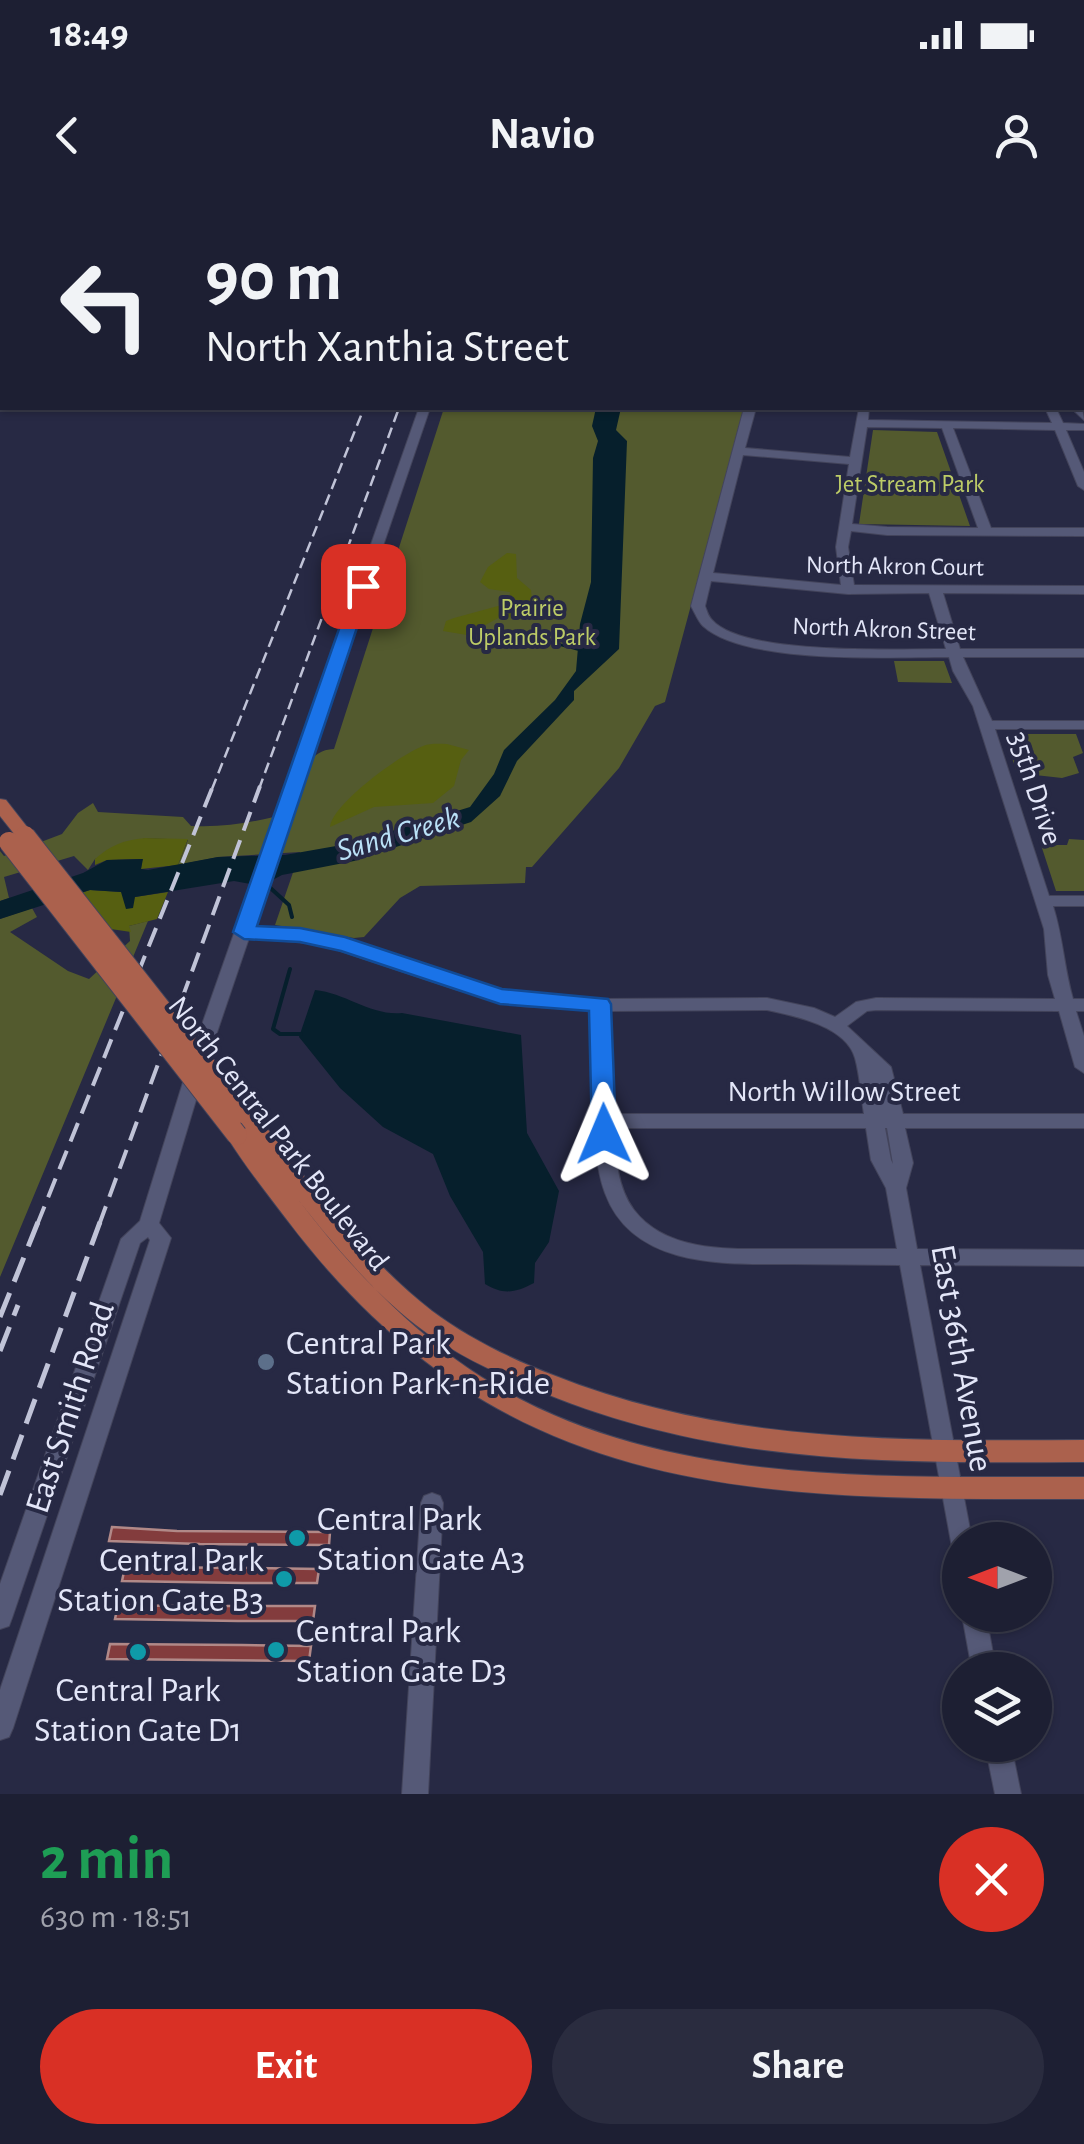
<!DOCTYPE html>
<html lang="en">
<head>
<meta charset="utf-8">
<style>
  :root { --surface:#1d1f33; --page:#2a2c3f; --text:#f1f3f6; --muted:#a0a2ac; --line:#3b3d4e; --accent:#d93025 }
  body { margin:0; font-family:"Alegreya Sans",sans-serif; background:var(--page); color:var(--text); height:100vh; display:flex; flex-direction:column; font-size:38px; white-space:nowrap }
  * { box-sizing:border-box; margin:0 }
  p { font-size:32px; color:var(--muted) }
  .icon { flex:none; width:55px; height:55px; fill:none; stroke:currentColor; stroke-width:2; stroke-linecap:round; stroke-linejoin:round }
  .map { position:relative; height:1594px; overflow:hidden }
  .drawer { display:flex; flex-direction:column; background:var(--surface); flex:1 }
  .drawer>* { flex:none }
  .top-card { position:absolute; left:0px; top:0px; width:1085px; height:210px; box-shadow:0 2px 8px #0004,0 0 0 2px var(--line); background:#1d1f33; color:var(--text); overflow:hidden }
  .needle { width:65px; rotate:270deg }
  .controls { position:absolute; left:942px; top:1322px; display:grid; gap:20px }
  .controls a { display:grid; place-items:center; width:110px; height:110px; border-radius:50%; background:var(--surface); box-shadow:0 2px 8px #0004,0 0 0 2px var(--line); font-size:50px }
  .pin { position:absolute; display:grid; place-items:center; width:85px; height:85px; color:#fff; margin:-42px; border-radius:20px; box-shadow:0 5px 15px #0006 }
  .me { position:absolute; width:110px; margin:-55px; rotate:359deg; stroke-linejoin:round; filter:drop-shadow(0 0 8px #0008) }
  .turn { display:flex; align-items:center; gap:35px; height:210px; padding:0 40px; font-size:45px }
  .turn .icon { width:130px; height:130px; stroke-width:2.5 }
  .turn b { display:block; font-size:70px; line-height:85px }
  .round { display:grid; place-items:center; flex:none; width:105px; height:105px; border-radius:52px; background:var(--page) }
  .headline { display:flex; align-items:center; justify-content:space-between; height:170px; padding:0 40px }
  h1 { font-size:60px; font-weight:700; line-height:75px; color:#1e9e55 }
  .action { display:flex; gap:20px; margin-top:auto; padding:20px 40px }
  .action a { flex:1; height:115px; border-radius:60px; background:var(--accent); color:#fff; font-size:40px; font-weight:700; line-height:115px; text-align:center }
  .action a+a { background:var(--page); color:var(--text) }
  .status { display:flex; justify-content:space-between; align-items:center; height:70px; padding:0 50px; background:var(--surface); direction:ltr }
  .status svg { height:28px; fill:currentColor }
  header { display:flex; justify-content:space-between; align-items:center; height:130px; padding:0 40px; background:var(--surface); font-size:45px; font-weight:700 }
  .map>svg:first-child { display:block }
</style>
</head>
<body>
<div class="status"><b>18:49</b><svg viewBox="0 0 49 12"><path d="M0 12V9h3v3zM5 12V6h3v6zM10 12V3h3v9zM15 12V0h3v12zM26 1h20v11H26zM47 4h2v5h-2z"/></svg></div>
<header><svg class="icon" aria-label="back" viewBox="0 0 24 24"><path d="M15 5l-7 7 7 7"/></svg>Navio<svg class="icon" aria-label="person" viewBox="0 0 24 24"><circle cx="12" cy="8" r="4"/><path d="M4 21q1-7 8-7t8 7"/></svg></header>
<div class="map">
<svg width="1084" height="1594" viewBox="0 0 1084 1594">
  <rect width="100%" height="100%" fill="#272944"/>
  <!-- green -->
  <path fill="#535a2e" d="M444 208H744L665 502 655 506 619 568 532 667H526L525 683 420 686 400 698 364 737 354 738 275 725 300 652 218 657 178 665 188 640 145 638 95 659 88 670 74 656 4 677 9 698 0 701V651L4 656 62 634 78 613 93 603 98 612 183 617 191 626C228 628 259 621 294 612 304 590 300 550 334 549Z
    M873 230 937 232 970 326 859 324Z
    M894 461H944L952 483 898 482Z
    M1004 534H1076L1083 553 1073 557 1079 573 1062 578 1017 573Z
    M1069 639 1084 640V691H1056L1041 645H1067Z
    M32 708 37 717 10 732 68 771 89 779 130 741 129 726 148 721 0 1077V719Z"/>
  <!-- forest -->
  <path fill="#565f11" d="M507 353 516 354 517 378 531 390 534 418 500 417 467 435 443 431 446 421 454 418 509 403 510 392 489 389 480 382 488 367Z
    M447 544 469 550 461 560 454 586 433 603 374 607 330 627C332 604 401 554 423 546 431 543 439 544 447 544Z
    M145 638 188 639 178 665 141 669 142 659 107 660 95 665V659C111 645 124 640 145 638Z
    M90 690 121 692 135 697 168 692 157 719 129 726 131 732 104 728 78 694Z"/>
  <!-- water -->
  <path fill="#061f2c" d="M596 208H621L616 230 627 241 619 449 574 491V500L517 561 500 596 471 622 354 661 282 675 261 686 234 681 135 697 133 708 126 709 121 692 90 690 0 719V701L83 673 107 660 143 659 141 669 148 670 218 657 285 655 353 643 470 607 494 574 504 550 555 500 576 471 580 424 591 382 593 258 598 241 592 226Z
    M315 790C346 793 371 816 402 813L521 835 527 933 559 991 549 1042 535 1063 534 1083C515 1093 503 1095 485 1084L483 1052 450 996 433 954 383 927 340 888 299 837Z"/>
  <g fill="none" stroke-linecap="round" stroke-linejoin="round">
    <!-- stream-far1 -->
    <path stroke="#061f2c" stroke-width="2.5" d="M544 433 546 441 580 450"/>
    <!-- stream -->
    <path stroke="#061f2c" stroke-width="4" d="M265 683 289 705 292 717
      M290 769 273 829 280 834H301"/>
  </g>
  <!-- building -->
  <path fill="#833c3d" stroke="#b18988" stroke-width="2.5" d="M112 1327 177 1331 330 1332 329 1345 200 1344 109 1341Z
    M125 1367 252 1368 319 1369 317 1383H243L122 1381Z
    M118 1405 174 1406H315L313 1421H238L115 1419Z
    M110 1444 242 1445 311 1446 309 1461 107 1459Z"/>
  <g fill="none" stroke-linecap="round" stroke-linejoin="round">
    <defs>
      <path id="minor" d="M490 0H498V2H490Z
        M957 0H965L966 2H958Z
        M1042 0H1051L1052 2H1043Z
        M1074 0H1084V4Z
        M2 3V11L0 12V4Z
        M1082 14H1084V20H1082Z
        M0 109H2V115H0Z
        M1082 137H1084V143H1082Z
        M1082 180H1084V186H1082Z
        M419 208H430L253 727 322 734 468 781 520 794 600 799 767 798 814 808 835 817 856 802 876 798 1055 799 1048 775 1044 729 973 506 953 471 949 457C891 457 746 465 703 426 698 421 695 413 691 406L744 208H756L745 248 850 257 859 208H869L868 220 1052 223 1045 208H1056L1063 223 1084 224V230H1066L1084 272V290L1078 286 1055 230 953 228 991 328H1084V336L887 335 851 331 848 347 854 385 1084 386V394L943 393 960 449H1084V457H963L992 521H1084V529H995L1049 696H1084V706H1053C1063 737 1064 768 1073 799H1084V811H1076L1084 836V873L1075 867 1059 811 876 810 867 811 847 826 891 867 903 914H1084V928H905L913 963 906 988 917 1049 1084 1050V1066L920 1065 972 1340H960V1350L952 1347 900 1065C864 1065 828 1064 792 1064 726 1064 633 1069 605 993 588 947 593 862 591 810L520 806 458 790 320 744 249 738 211 850 159 1023 171 1038 13 1528 9 1537 0 1540V1490L150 1040 148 1037 140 1043 12 1418 9 1426 0 1429V1384L121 1039 140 1021 193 850ZM867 227 942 228 978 328 887 327 852 324ZM743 255 849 264 836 347 841 385 713 373ZM711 381 848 394 929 393 946 449C898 449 744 456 712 420 708 416 707 411 705 406ZM767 810C795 816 846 826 855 858 860 876 861 896 864 914H613L609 811ZM614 928H866L871 960 886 988 897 1049C863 1049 829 1049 795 1049 744 1048 670 1057 634 1010 617 988 615 954 614 928ZM885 928H887L893 964 891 960Z
        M1071 208H1082L1084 220Z
        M432 1293 440 1296 443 1303 428 1594H402L421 1303 424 1296Z
        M962 1415H986L996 1470H972Z
        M985 1545H1011L1021 1594H995Z"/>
      <path id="major" d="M0 599 6 600 31 632 34 636 31 640H19L0 616Z
        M243 905 251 908C306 978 361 1056 432 1111 468 1138 511 1159 553 1175 726 1244 901 1241 1084 1240V1262C894 1263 723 1266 544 1193 499 1175 454 1154 416 1125 366 1086 325 1035 287 985 336 1050 389 1110 455 1159 634 1290 874 1276 1084 1277V1299C760 1299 503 1305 288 1021 267 993 244 965 226 935L229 929H244L232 913 235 908Z"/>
    </defs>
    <!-- minor casing -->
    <use href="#minor" stroke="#43445b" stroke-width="2"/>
    <!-- major casing -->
    <use href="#major" stroke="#43445b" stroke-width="2"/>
    <!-- minor -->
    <use href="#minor" fill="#555977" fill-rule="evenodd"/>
    <!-- major -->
    <use href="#major" fill="#ab614d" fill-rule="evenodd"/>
    <!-- rail-far2 -->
    <path stroke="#c0c3d7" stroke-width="2.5" stroke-dasharray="11 6" stroke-linecap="butt" d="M212 589 364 208
      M259 589 399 208"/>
    <!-- rail-far1 -->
    <path stroke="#c0c3d7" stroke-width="4" stroke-dasharray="20 10" stroke-linecap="butt" d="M37 1025 213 586
      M99 1025 260 586"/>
    <!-- rail -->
    <path stroke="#c0c3d7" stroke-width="5" stroke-dasharray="26 12" stroke-linecap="butt" d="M0 1117 38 1022
      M0 1151 18 1105
      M0 1295 100 1022"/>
    <defs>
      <path id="major-bridge" d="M25 636 243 913
        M9 642 237 935"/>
    </defs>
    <!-- major-bridge casing -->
    <use href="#major-bridge" stroke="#43445b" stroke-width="22" stroke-linecap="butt"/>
    <!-- major-bridge -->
    <use href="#major-bridge" stroke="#ab614d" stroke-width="20"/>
  </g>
  <!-- route -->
  <path fill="#1a73e8" stroke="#114b97" stroke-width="2.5" d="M363 381 371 386 257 726 300 728 345 737 502 789 608 799 611 804 616 934 613 940H595L592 934 589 811 500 804 341 751 300 742 244 739 233 732 354 386Z"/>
  <!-- markers -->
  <circle fill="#5c6f8a" stroke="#272944" stroke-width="4" cx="266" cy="1162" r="10"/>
  <g fill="#0f9aa8" stroke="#272944" stroke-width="4">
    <circle cx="297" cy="1338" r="10"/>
    <circle cx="284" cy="1379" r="10"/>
    <circle cx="276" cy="1450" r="10"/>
    <circle cx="138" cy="1452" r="10"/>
  </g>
  <g text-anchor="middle" stroke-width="8" stroke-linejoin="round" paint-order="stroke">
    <!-- far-park labels -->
    <g font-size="25" fill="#bdcc67" stroke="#272944">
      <text x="910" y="292">Jet Stream Park</text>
      <text x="532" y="416">Prairie<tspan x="532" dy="29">Uplands Park</tspan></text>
    </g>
    <!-- far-street labels -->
    <g font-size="25" fill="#e3e6f8" stroke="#272944">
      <text transform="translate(895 365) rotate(1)" y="9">North Akron Court</text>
      <text transform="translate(884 428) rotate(2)" y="9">North Akron Street</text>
    </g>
    <!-- street labels -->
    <g font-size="30" fill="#e3e6f8" stroke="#272944">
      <text transform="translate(1036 588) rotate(72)" y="10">35th Drive</text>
      <text x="844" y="901">North Willow Street</text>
      <text transform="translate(279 933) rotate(52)" y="10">North Central Park Boulevard</text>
    </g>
    <!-- water labels -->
    <g font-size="32" font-style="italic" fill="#bae1f7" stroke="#272944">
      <text transform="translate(398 633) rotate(-16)" y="11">Sand Creek</text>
    </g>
    <!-- near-poi labels -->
    <g font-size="35" fill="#e3e6f8" stroke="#272944" text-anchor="start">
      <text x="286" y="1154">Central Park<tspan x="286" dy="40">Station Park-n-Ride</tspan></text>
      <text x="317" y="1330">Central Park<tspan x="317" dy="40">Station Gate A3</tspan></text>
      <text x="264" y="1371" text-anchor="end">Central Park<tspan x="264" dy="40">Station Gate B3</tspan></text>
      <text x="296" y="1442">Central Park<tspan x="296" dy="40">Station Gate D3</tspan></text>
      <text x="138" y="1501" text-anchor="middle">Central Park<tspan x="138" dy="40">Station Gate D1</tspan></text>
    </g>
    <!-- near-street labels -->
    <g font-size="35" fill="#e3e6f8" stroke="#272944">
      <text transform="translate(963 1158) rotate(80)" y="12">East 36th Avenue</text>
      <text transform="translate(69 1207) rotate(-72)" y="12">East Smith Road</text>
    </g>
  </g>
</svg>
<div class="controls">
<a><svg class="needle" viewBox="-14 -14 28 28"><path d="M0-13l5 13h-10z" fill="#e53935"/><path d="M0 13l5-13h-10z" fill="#a0a2ac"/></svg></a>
<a><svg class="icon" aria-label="layers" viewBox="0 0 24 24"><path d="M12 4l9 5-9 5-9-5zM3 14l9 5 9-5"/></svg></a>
</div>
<div class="pin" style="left:363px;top:386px;background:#d93025"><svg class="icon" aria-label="arrive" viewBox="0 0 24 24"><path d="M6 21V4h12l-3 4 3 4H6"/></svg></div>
<svg class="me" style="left:604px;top:934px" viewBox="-20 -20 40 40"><path d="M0-17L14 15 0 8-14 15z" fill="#1a73e8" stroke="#fff" stroke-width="4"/></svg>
<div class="top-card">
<div class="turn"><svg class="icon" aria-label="left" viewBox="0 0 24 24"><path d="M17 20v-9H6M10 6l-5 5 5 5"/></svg><div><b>90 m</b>North Xanthia Street</div></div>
</div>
</div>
<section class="drawer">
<div class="headline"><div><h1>2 min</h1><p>630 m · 18:51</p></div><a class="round" style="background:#d93025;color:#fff"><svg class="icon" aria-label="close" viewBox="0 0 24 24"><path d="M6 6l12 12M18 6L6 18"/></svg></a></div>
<div class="action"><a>Exit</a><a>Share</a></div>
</section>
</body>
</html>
